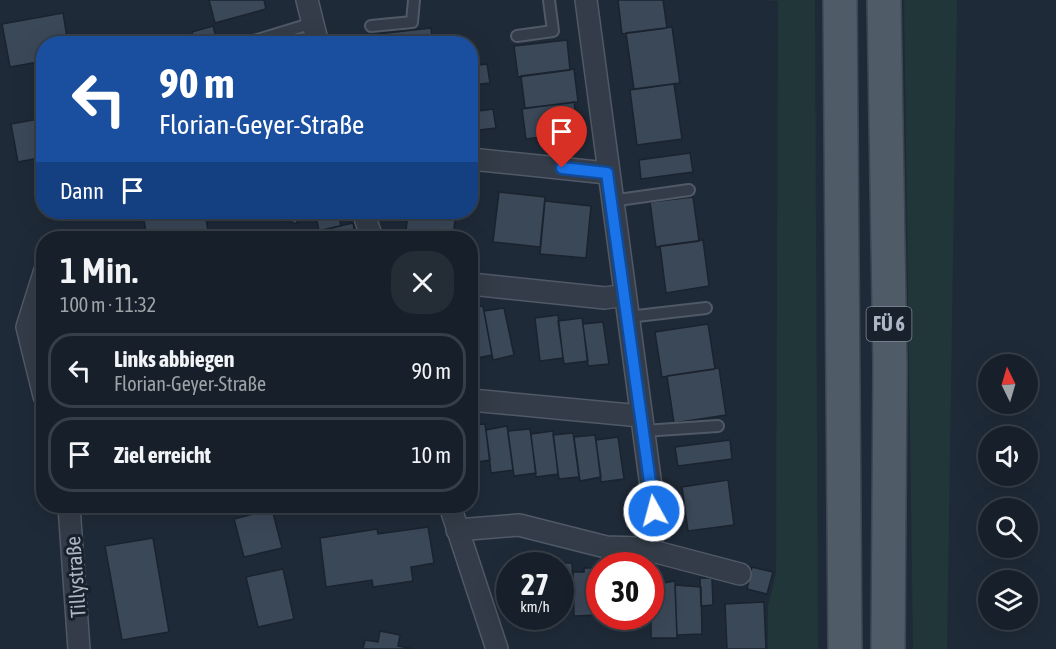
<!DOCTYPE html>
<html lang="de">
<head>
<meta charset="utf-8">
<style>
  :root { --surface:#17202a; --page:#242d36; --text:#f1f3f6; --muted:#9ea3a8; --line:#363e47 }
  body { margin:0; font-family:"Asap Condensed",sans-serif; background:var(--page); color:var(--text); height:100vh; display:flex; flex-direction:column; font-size:22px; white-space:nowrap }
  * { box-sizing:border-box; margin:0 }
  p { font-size:20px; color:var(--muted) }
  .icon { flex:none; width:33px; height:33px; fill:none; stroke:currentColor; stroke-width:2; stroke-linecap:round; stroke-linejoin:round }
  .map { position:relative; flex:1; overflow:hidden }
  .sheet { position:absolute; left:36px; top:231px; width:442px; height:282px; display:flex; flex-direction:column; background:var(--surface); border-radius:24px; box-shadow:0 6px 24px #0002,0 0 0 2px var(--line) }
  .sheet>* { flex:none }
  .banner { position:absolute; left:36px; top:36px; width:442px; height:183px; border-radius:24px; box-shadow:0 6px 24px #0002,0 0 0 2px var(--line); background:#1a4fa0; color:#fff; overflow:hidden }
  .needle { width:39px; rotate:355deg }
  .buttons { position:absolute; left:978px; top:354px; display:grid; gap:12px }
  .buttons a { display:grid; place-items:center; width:60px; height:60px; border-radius:50%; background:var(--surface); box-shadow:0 6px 24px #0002,0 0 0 2px var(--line); font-size:30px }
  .speed { position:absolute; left:496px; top:552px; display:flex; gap:12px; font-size:30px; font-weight:700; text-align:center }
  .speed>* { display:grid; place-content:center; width:78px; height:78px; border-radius:50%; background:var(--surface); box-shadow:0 6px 24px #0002,0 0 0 2px var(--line); line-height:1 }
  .speed small { font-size:15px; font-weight:400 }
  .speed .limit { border:9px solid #d22; background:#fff; color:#111 }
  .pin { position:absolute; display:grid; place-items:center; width:51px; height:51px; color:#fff; margin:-62px -26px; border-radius:50% 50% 50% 0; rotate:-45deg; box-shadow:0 0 6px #0007 }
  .pin .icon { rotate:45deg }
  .me { position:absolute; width:66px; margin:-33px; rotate:353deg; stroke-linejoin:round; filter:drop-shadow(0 0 4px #0008) }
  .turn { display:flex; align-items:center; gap:21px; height:126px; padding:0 24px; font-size:27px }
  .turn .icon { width:78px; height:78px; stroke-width:2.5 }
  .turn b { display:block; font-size:42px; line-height:51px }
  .then { display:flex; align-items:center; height:57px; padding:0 24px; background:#0003; gap:12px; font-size:22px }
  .round { display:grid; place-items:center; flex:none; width:63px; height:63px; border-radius:24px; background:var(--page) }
  .overview { display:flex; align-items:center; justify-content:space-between; height:102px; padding:0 24px }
  h1 { font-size:36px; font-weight:600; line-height:45px }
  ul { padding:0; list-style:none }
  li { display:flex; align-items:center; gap:18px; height:75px; margin:0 12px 9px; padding:0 12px; border:3px solid var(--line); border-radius:24px }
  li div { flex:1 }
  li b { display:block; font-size:22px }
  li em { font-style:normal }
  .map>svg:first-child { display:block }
</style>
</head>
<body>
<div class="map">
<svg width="1056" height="649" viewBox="0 0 1056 649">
  <rect width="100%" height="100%" fill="#1f2a38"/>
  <!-- green -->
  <path fill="#213639" d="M765 0H815L818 649H768V606L776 573 778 1Z
    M904 0H957L947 649H913Z"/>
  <!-- building -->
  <path fill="#3b4858" stroke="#1a232e" stroke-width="1.5" d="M209 0H264L266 9 215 23Z
    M618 0H663L667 28 622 34Z
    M63 13 68 44H44V61L10 67 2 24Z
    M213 26 218 44H195L192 32Z
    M672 27 680 83 634 89 626 33Z
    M431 28 433 44H380L378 34Z
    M567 40 570 70 518 77 514 46Z
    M487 64 490 83 471 85V66Z
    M574 69 578 102 525 108 521 76Z
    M674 84 682 139 637 145 630 90Z
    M574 102 578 132 526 139 522 109Z
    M493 109 496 128 471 131V112Z
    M44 118V157L18 162 11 124Z
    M690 153 693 172 641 179 639 160Z
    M499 192 545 197 540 247 493 242Z
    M693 197 699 241 656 247 650 202Z
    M545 201 591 206 586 258 540 254Z
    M159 212H205L209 238H147L143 214Z
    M228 212H251L229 217Z
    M338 212 341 226 319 231 316 216Z
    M408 212H456L453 237 406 231Z
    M291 214 299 218 296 224 287 220Z
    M353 223 356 238H291V237Z
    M703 240 709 286 666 293 660 246Z
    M483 306 492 355 472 359 471 308Z
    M504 308 514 355 493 360 484 311Z
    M558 315 563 358 540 361 535 318Z
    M582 318 588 361 564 364 558 321Z
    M603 322 609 364 588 366 583 324Z
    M708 324 715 369 662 377 655 332Z
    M719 368 726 415 674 423 667 376Z
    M485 424 490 460 471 463V425Z
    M507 426 513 470 491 473 486 430Z
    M530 429 536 473 514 476 508 431Z
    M553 431 558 474 536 477 531 434Z
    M573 433 579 477 559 479 553 435Z
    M595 435 601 477 580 481 574 437Z
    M618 437 624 479 601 482 596 440Z
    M730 440 732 459 678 466 675 447Z
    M728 480 734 525 688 531 682 487Z
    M272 509 282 548 244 557 234 519Z
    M428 527 434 563 411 567 413 581 373 587 372 580 326 587 320 538 377 529 378 534Z
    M153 538 169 632 122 640 105 546Z
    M551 555V566H511V556Z
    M560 563H572L574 602 562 603Z
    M752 567 773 572 767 594 747 589Z
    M584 568H597L599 615 574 616 573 572H584Z
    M283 569 294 619 258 627 246 577Z
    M598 571H600V616H625V620L599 621Z
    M700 578H712L713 605 701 606Z
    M675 581 677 638H651V585Z
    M675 585 701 587 702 634 677 635Z
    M764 602 766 649H727L725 604Z
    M380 631 400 635 398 646 414 649H363L365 640 378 642Z"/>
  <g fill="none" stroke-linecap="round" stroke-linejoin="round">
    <defs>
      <path id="lane" d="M371 26 412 22 414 0
        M517 36 553 31 549 0
        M244 44 313 23
        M611 201 689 190
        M628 317 706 308
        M643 431 718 426"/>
      <path id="street" d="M307 0 318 44
        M471 159 607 173
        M363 212 372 238
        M44 273 27 327 44 396
        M471 284 605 298 625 295
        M471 400 641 416
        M69 506 79 649
        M450 506 497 649
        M457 530 519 525 606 547 641 548 657 531 586 0
        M641 548 740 574"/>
      <path id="primary" d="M840 0 845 649
        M884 0 890 366 888 649"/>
    </defs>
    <!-- lane casing -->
    <use href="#lane" stroke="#505966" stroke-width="14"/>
    <!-- street casing -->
    <use href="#street" stroke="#505966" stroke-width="24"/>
    <!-- primary casing -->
    <use href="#primary" stroke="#3c4551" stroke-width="36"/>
    <!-- lane -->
    <use href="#lane" stroke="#333c48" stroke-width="10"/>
    <!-- street -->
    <use href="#street" stroke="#333c48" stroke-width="21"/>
    <!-- primary -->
    <use href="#primary" stroke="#505b68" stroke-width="33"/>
  </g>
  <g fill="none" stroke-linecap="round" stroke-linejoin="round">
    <defs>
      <path id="route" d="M562 168 607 173 654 511"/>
    </defs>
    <!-- route casing -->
    <use href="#route" stroke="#114b97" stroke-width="15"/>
    <!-- route -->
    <use href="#route" stroke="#1a73e8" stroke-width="10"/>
  </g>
  <g text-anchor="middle" stroke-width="6" stroke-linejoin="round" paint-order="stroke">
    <!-- shield labels -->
    <rect fill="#18212c" stroke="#808997" stroke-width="1.5" x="866.5" y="307" width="45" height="34" rx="4.5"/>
    <g font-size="20" font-weight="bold" fill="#adb6c5">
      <text x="889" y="331">FÜ 6</text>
    </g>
    <!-- street labels -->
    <g font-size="21" fill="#adb6c5" stroke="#18212c">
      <text transform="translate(76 577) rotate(-94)" y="7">Tillystraße</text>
    </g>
  </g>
</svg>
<div class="buttons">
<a><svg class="needle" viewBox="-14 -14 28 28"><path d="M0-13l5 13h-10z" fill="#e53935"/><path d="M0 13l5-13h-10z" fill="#9ea3a8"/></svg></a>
<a><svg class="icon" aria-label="sound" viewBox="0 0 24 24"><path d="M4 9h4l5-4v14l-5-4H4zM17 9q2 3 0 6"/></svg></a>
<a><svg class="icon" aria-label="search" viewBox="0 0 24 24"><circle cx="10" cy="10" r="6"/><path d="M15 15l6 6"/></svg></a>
<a><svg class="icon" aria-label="layers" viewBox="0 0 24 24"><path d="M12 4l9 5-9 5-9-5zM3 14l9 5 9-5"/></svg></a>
</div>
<div class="speed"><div>27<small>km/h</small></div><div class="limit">30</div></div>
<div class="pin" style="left:562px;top:168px;background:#d93025"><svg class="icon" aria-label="arrive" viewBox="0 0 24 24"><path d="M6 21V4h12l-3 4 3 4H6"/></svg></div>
<svg class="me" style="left:654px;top:511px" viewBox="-20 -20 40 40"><circle r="17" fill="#1a73e8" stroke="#fff" stroke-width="3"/><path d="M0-11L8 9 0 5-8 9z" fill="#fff"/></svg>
<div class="banner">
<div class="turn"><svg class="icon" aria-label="left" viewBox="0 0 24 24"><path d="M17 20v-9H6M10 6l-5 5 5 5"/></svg><div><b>90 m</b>Florian-Geyer-Straße</div></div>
<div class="then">Dann<svg class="icon" aria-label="arrive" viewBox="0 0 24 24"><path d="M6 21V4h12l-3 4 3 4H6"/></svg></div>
</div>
<section class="sheet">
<div class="overview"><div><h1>1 Min.</h1><p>100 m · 11:32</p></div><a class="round"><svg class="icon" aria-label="close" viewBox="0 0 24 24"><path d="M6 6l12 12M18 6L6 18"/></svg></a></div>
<ul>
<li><svg class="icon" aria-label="left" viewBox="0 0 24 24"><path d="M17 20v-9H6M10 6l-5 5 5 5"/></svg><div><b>Links abbiegen</b><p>Florian-Geyer-Straße</p></div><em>90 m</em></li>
<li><svg class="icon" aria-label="arrive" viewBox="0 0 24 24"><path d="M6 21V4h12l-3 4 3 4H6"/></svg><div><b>Ziel erreicht</b></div><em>10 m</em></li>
</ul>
</section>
</div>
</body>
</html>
